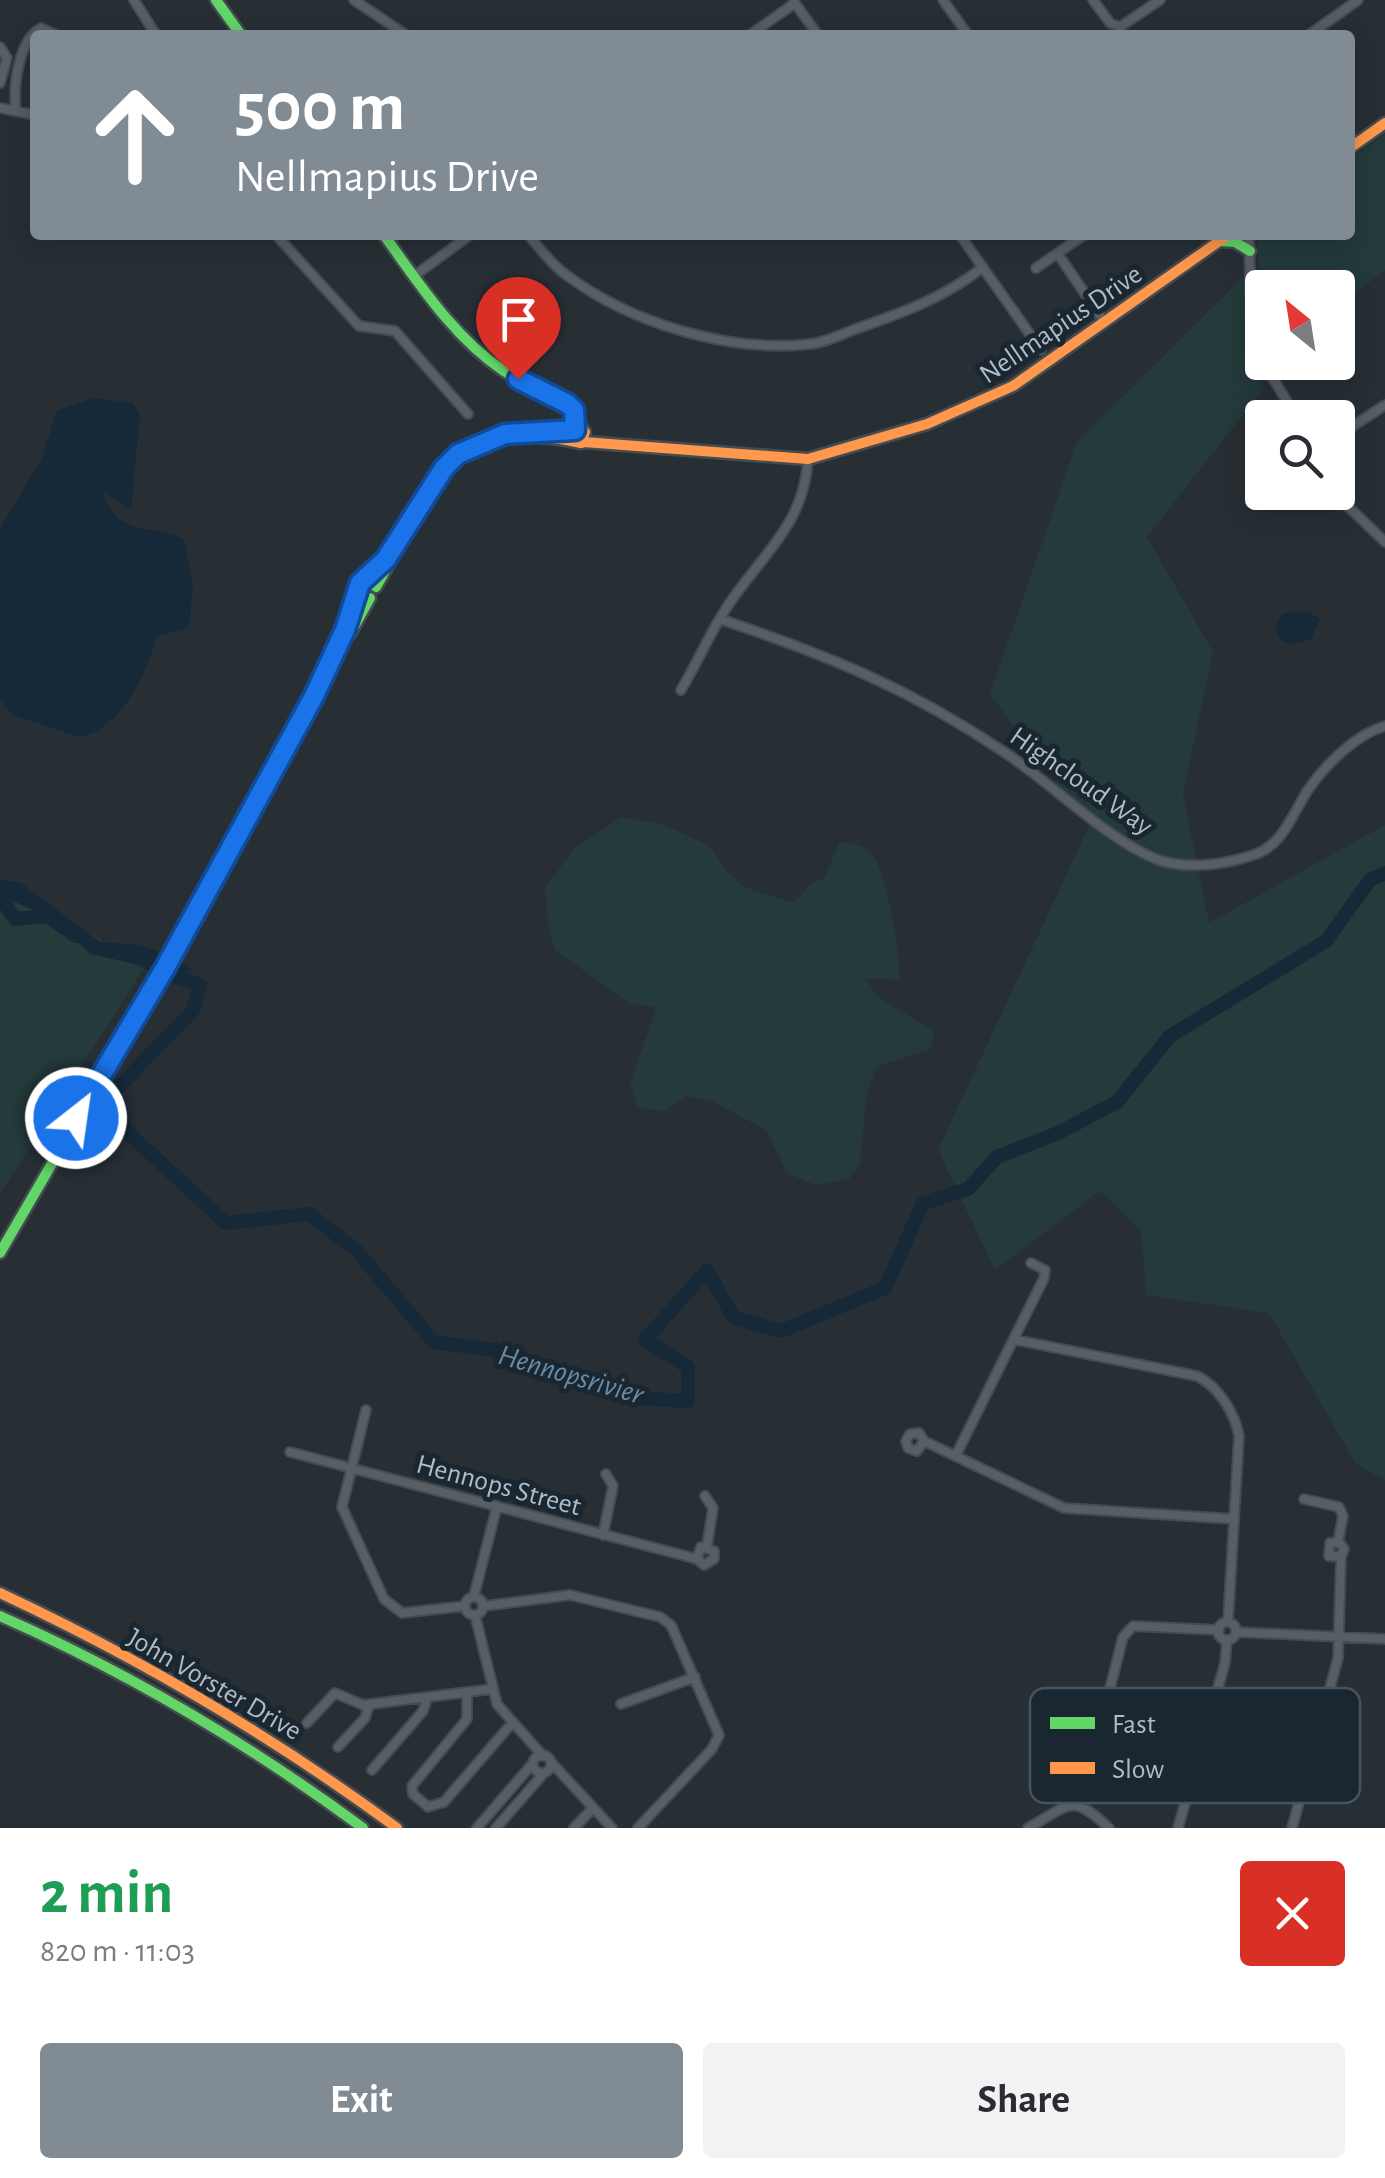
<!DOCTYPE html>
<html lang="en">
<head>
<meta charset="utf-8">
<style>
  :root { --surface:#fff; --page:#f2f2f3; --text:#2b2b33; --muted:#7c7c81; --accent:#808b94 }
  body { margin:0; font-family:"Alegreya Sans",sans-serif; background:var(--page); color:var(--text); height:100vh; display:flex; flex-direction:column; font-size:38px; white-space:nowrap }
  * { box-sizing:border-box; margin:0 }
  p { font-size:32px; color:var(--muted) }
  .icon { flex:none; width:55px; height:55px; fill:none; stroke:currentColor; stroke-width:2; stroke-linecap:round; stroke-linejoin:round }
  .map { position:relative; height:1828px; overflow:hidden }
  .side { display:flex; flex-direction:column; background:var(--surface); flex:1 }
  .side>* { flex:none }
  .top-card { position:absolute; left:30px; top:30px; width:1325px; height:210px; border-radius:10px; box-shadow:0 5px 25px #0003; background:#808b94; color:#fff; overflow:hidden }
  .needle { width:65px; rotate:330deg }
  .buttons { position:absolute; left:1245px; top:270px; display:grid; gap:20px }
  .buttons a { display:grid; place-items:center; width:110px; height:110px; border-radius:10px; background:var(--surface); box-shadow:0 5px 25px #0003; font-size:50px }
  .pin { position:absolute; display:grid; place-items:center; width:85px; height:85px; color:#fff; margin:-102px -42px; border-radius:50% 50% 50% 0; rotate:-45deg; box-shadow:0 0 10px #0007 }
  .pin .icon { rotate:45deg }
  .me { position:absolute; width:110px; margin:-55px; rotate:30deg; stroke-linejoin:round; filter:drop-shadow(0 0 8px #0008) }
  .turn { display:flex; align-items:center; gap:35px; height:210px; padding:0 40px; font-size:45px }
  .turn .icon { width:130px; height:130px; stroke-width:2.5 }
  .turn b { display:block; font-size:70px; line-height:85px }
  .round { display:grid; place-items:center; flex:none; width:105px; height:105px; border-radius:10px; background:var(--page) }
  .head { display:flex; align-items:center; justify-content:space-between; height:170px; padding:0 40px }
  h1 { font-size:60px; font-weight:700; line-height:75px; color:#1e9e55 }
  .primary-button { display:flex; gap:20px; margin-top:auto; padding:20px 40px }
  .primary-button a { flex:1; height:115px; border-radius:10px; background:var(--accent); color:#fff; font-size:40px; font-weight:700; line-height:115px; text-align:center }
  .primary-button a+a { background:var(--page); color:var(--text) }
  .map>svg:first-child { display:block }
</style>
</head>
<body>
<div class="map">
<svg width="1385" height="1828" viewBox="0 0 1385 1828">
  <rect width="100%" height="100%" fill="#272f35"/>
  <!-- green -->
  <path fill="#243a3b" d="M1385 134V270L1338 306V288L1263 287 1257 249 1260 235H1350V159Z
    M1243 277 1264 388 1147 537 1213 652 1183 794 1209 923 1385 825V1480L1356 1464 1269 1313 1146 1295 1141 1231 1100 1191 995 1270 938 1150 1089 826 990 694 1077 442Z
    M621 817 662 824 710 846 725 869 744 887 793 903 812 883 824 879 839 843C853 843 865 844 874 857 888 878 900 954 899 980L865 978 879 998 934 1031 931 1049 876 1067 866 1097 860 1164 849 1179 817 1185 788 1174 766 1130 714 1102 686 1096 664 1112 638 1107 630 1083 657 1007 630 1004 555 950 548 924 545 888 575 848Z
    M0 884 146 965 0 1194Z"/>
  <!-- water -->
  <path fill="#162939" d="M93 398 133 403 140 414 131 509 103 492C118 540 149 522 184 539L193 587 189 628 157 636C147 673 121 729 80 737L12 715 0 700V529L41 460 57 411Z
    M1294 611 1309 612 1320 619 1311 639 1290 645 1280 640 1275 627 1282 614Z
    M0 879 21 883 100 942 138 945 168 954 192 970 165 977 135 964 91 954 50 918 0 895Z"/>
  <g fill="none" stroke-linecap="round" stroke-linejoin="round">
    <!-- river -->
    <path stroke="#162939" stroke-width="14" d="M0 897 15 919 47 916 76 936
      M155 970 200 985 193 1010 113 1093 124 1129 226 1223 309 1214 355 1249 434 1342 501 1351 636 1398 688 1401V1367L645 1340 707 1270 734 1318 781 1331 885 1288 923 1203 968 1189 997 1157 1058 1133 1117 1102 1170 1036 1326 941 1370 880 1385 873"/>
    <defs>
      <path id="street" d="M134 0 156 35
        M354 0 406 35
        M943 0 968 35
        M1093 0 1110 23 1120 27 1160 0
        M794 2 818 35
        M750 35 795 3
        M1309 35 1358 0
        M0 47 7 58 0 83
        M0 108 35 115
        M16 111C13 88 18 40 41 28L56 35
        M276 235 359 326 395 331 468 414
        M528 235C540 248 551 264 565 274 630 323 728 353 810 344 824 343 840 335 853 330 901 313 943 299 983 267
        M960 235 1041 350
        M1249 235 1251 325 1262 360
        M1058 254 1105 323
        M1036 268 1084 235
        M414 276 470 235
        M1263 362 1297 418
        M1338 436 1385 405
        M1333 492 1385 542
        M720 619C830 656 911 689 1007 754 1052 784 1108 840 1156 859 1186 870 1223 865 1253 855 1284 846 1293 811 1310 787 1327 763 1357 734 1385 726
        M681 690C697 663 710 633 727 607 761 555 804 526 808 459
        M1016 1340 1197 1376C1218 1386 1235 1413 1239 1436L1228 1622
        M366 1410 342 1507 384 1599 402 1613 465 1606
        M924 1441 917 1451 908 1448 906 1441 910 1434 919 1433 924 1441 1064 1508 1233 1519
        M290 1452 697 1559 704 1565 714 1559V1551L701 1547 697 1559
        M957 1453 1044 1278 1045 1270 1031 1263
        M705 1496 713 1508 707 1546
        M1304 1499 1339 1507 1343 1516 1338 1542
        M603 1535 613 1486 606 1474
        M474 1596 497 1506
        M465 1606a9 9 0 1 1 18 0a9 9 0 1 1-18 0Z
        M484 1606 570 1595 660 1617 671 1625 719 1735 712 1749 638 1828
        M475 1615 497 1704 543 1756
        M1218 1631a9 9 0 1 1 18 0a9 9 0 1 1-18 0Z
        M1236 1632 1385 1639
        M467 1692V1719L412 1786 413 1794 428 1807 444 1802 513 1722
        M1108 1696 1123 1637 1133 1626 1219 1630
        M621 1704 695 1677
        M307 1723 335 1693 363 1705 492 1689
        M338 1747 365 1718 369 1705
        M533 1764a9 9 0 1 1 18 0a9 9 0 1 1-18 0Z
        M551 1762 612 1828
        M372 1770 423 1711 427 1699
        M477 1828 533 1763
        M496 1828 544 1773
        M574 1828 593 1808
        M1028 1828C1070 1805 1071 1792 1109 1828
        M1178 1828 1225 1663 1227 1640
        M1292 1828 1338 1658 1341 1557 1344 1549 1339 1542 1330 1543 1329 1556 1341 1557"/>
      <path id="fast" d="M216 0 241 35
        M384 235C418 282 454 338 504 371 533 390 570 393 583 430
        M1220 241 1235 242 1250 251
        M376 587 390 562
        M350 634 370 598
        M0 1253 165 969 280 759 345 630 358 586 377 570 402 537
        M0 1616C130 1673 249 1744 363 1828"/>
      <path id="slow" d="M1350 148 1385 123
        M584 442 808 459 927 424 1013 386 1228 235
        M400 542C443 453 480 421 581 443L585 432
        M0 1593C141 1659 272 1736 397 1828"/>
    </defs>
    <!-- street casing -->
    <use href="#street" stroke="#444c52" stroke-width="12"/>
    <!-- fast casing -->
    <use href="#fast" stroke="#444c52" stroke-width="15"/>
    <!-- slow casing -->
    <use href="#slow" stroke="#444c52" stroke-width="15"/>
    <!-- street -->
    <use href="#street" stroke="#575e64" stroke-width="8"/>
    <!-- fast -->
    <use href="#fast" stroke="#63d668" stroke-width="10"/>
    <!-- slow -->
    <use href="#slow" stroke="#ff974d" stroke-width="10"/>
  </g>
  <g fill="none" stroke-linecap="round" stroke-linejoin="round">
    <defs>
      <path id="route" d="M76 1118 165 968 314 696 345 630 360 583 386 559 444 468 458 454 505 434 575 430 574 410 568 404 518 379"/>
    </defs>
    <!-- route casing -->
    <use href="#route" stroke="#114b97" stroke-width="25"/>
    <!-- route -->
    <use href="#route" stroke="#1a73e8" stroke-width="18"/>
  </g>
  <g text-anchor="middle" stroke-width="10" stroke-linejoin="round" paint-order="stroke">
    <!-- street labels -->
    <g font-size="28" fill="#b0bcc7" stroke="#1a2630">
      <text transform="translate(1060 323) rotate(-34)" y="10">Nellmapius Drive</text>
      <text transform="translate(1082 780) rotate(35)" y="10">Highcloud Way</text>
      <text transform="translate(499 1484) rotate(15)" y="10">Hennops Street</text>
      <text transform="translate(215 1683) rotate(30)" y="10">John Vorster Drive</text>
    </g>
    <!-- water labels -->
    <g font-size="30" font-style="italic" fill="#688ca8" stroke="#1a2630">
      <text transform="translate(571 1374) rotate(16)" y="10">Hennopsrivier</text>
    </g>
  </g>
  <!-- legend -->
  <rect x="1030" y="1688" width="330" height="115" rx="15" fill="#1a2630" stroke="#47535d" stroke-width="2.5"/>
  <rect x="1050" y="1717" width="45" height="12" fill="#63d668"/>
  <rect x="1050" y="1762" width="45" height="12" fill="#ff974d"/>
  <g font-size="28" fill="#b0bcc7">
    <text x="1112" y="1733">Fast</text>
    <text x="1112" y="1778">Slow</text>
  </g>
</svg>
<div class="buttons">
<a><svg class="needle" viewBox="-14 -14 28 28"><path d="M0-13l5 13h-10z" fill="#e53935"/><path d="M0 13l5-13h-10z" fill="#7c7c81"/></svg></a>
<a><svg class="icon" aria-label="search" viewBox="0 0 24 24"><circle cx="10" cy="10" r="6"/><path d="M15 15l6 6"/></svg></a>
</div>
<div class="pin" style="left:518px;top:379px;background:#d93025"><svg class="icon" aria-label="arrive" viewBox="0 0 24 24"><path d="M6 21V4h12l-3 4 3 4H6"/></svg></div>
<svg class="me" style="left:76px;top:1118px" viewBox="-20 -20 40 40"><circle r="17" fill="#1a73e8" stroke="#fff" stroke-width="3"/><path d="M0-11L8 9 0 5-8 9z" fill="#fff"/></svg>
<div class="top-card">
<div class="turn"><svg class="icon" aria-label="ahead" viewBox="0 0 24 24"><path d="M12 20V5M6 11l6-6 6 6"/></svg><div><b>500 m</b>Nellmapius Drive</div></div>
</div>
</div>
<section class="side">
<div class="head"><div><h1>2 min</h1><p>820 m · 11:03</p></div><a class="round" style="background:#d93025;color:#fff"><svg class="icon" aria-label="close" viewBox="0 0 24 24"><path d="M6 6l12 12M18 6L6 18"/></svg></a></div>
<div class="primary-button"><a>Exit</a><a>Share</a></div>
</section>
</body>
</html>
